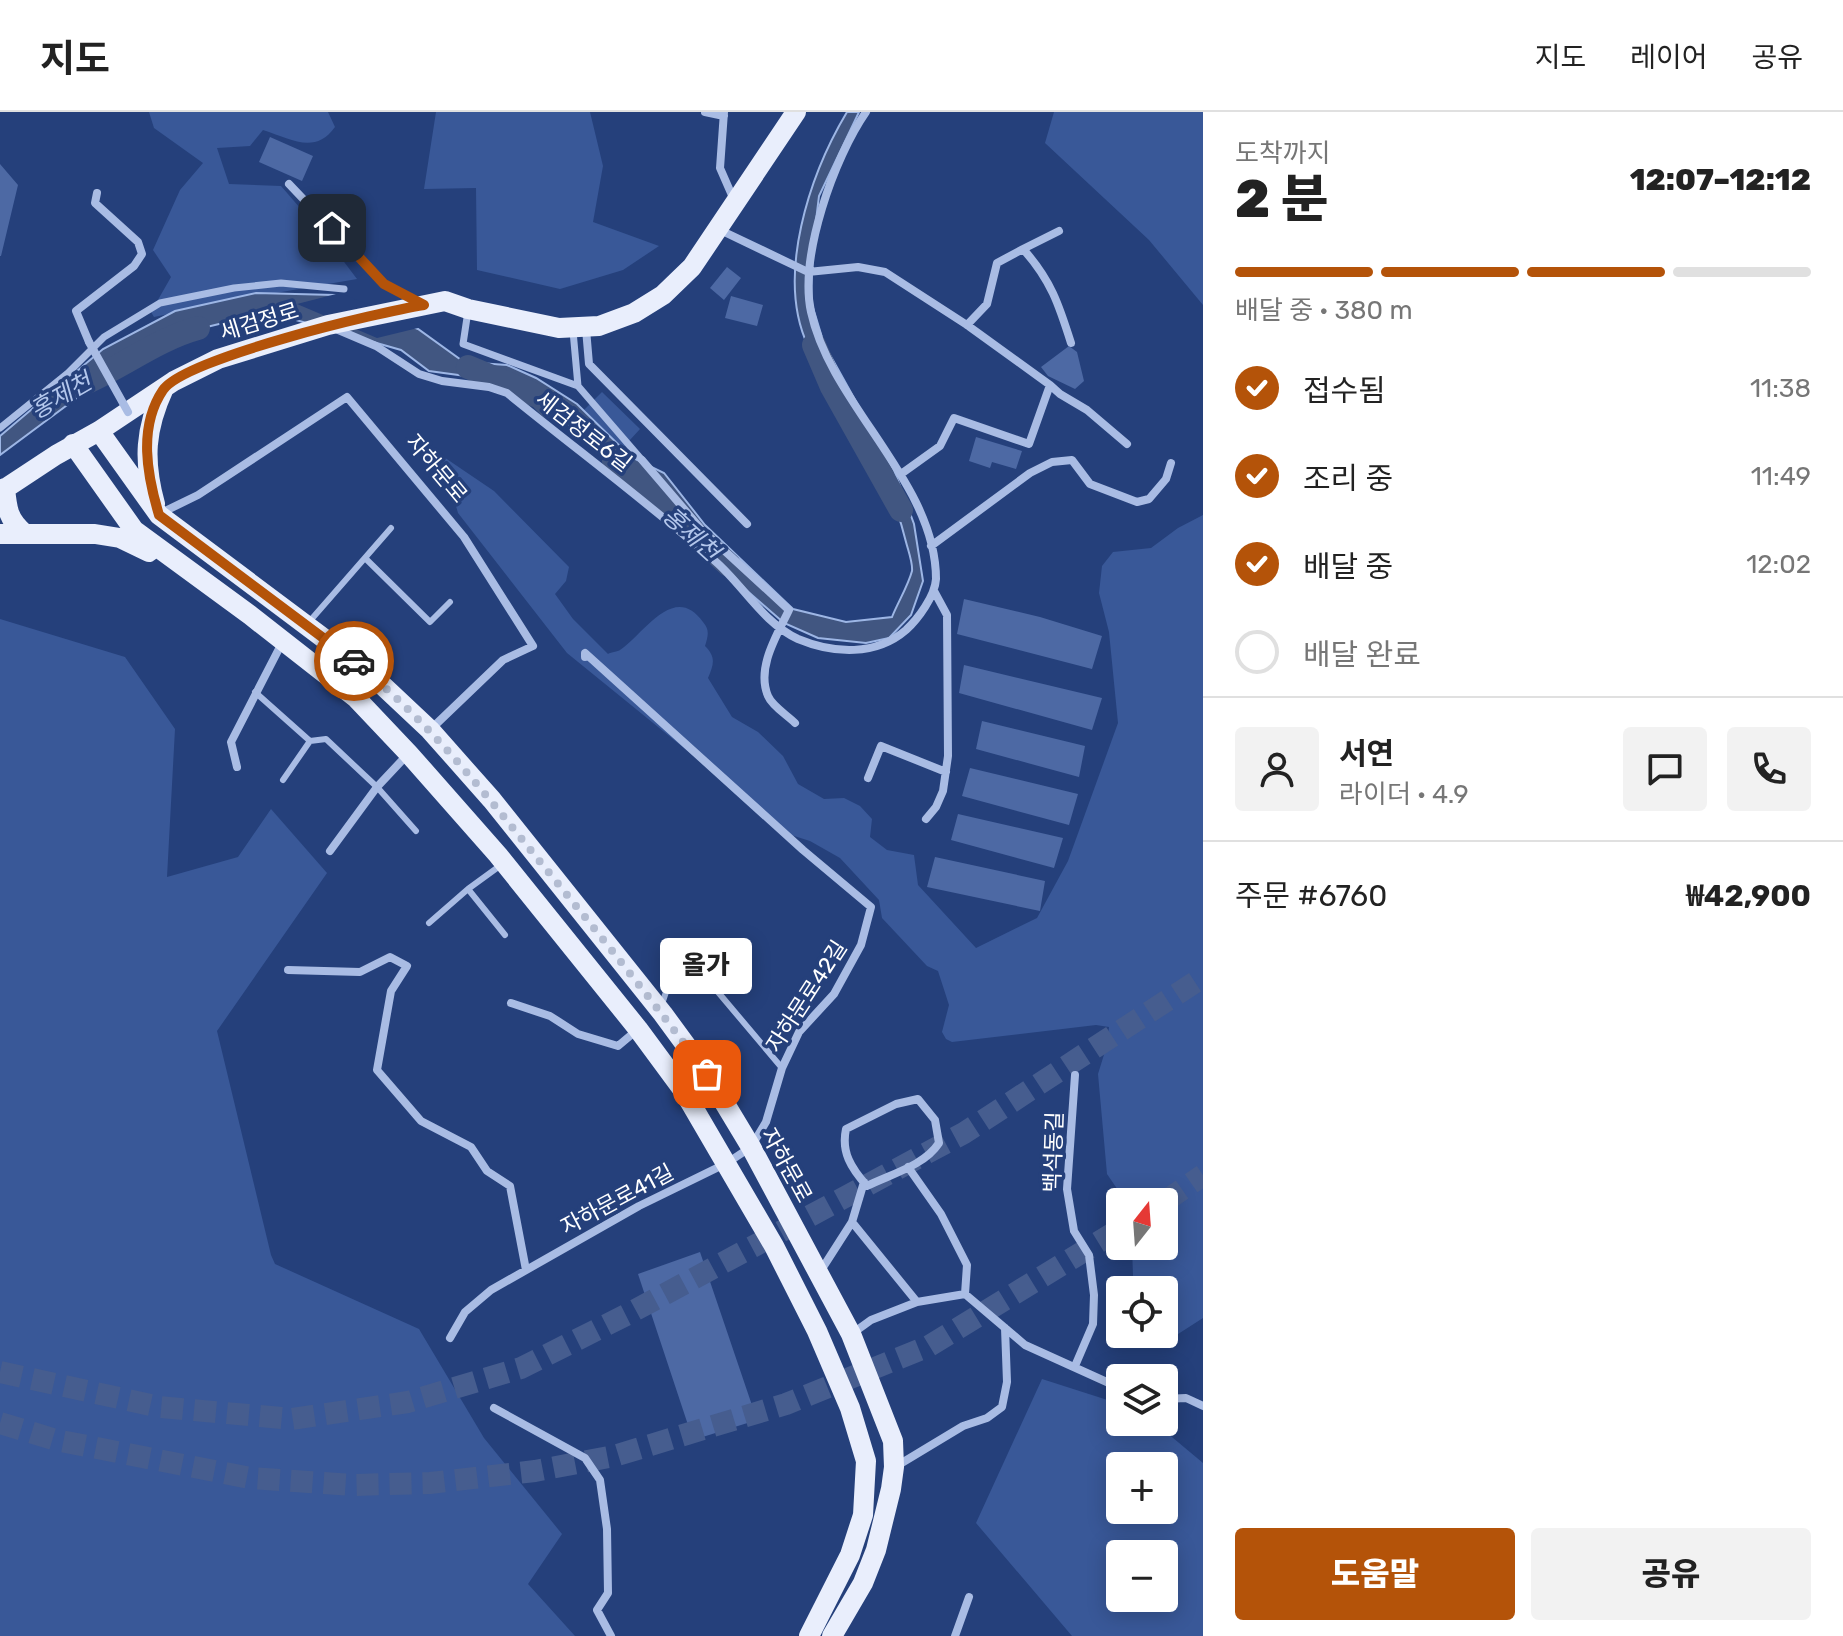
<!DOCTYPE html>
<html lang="ko">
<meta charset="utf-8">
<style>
:root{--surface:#fff;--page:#f2f2f2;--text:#222;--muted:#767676;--line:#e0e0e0;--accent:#b45309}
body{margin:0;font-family:Rubik,"Noto Sans KR",sans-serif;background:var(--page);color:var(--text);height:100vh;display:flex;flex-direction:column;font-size:30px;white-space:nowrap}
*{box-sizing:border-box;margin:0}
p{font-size:26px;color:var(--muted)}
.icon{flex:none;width:44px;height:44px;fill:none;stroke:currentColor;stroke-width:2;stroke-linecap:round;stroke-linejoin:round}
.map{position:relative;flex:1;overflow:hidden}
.sheet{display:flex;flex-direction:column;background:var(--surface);width:640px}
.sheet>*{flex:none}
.needle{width:52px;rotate:17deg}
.controls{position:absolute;left:1106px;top:1076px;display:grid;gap:16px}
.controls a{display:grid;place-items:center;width:72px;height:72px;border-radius:8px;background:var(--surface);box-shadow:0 4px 20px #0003;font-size:40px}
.pin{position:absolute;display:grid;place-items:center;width:68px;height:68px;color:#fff;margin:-34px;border-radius:16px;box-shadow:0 4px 12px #0006}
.courier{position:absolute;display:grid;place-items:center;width:80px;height:80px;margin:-40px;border:6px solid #b45309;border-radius:50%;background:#fff;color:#222;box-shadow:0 2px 10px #0007}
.bubble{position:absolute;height:56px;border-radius:8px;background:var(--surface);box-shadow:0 4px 20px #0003;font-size:26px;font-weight:800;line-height:56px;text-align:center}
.summary em{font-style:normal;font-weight:800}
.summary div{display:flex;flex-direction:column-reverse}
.summary{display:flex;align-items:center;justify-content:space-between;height:136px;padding:0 32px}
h1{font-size:52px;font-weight:800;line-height:60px}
.bar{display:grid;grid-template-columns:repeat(4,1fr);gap:12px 8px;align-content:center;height:96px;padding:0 32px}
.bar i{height:10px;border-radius:6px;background:var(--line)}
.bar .selected{background:var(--accent)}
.bar p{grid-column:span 4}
.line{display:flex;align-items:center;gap:20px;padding:0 32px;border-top:2px solid var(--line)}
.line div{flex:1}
.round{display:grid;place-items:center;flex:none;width:84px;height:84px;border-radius:8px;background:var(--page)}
ol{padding:0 32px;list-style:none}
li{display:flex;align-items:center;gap:24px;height:88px}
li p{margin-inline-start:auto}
li .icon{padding:8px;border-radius:50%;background:var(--accent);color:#fff;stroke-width:4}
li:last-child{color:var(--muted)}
li i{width:44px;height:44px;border:4px solid var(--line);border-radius:50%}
.cta{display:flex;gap:16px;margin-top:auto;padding:16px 32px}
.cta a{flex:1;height:92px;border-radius:8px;background:var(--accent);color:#fff;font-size:32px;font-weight:800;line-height:92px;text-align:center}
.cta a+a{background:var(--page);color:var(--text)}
header{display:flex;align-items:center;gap:48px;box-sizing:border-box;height:112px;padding:0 40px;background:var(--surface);border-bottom:2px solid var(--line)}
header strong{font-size:38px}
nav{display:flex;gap:44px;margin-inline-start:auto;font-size:28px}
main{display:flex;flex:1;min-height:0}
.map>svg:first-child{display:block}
.green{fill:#395898;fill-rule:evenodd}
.water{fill:#415681;stroke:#9db6e5;stroke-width:2}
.pier{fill:#25407b}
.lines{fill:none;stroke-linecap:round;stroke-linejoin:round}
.river{stroke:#415681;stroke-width:24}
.building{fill:#4d69a4}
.trunk-tunnel{stroke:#465d8f;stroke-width:22;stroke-dasharray:22 11;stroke-linecap:butt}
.service{stroke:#a9bce4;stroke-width:6}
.pedestrian{stroke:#a9bce4;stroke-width:7}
.minor{stroke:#a9bce4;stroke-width:8}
.primary{stroke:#e9eefc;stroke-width:20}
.minor-bridge{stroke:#a9bce4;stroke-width:8}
.done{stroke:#b3bcd1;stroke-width:8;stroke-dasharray:0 14.4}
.route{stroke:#b45309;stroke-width:10}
.labels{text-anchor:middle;stroke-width:7;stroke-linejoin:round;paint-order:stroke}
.street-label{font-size:22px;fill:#fff;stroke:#25407b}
.water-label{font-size:24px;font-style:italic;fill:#b4c7ec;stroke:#25407b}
</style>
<header>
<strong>지도</strong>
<nav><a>지도</a><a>레이어</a><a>공유</a></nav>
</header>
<main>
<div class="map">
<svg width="1203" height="1524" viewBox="0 0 1203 1524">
<rect width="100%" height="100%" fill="#25407b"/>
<path class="green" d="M149,0H328L335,15C315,43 291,27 263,18L250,34L217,36L229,72L281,74L326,126L357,167L252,185L154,205L151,200L171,165L153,138L180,78L203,51L154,16Z
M436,0H590L603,54L593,110L659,134L623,158L560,177L477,158L476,76L424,77Z
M1054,0H1203V193L1149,128L1045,31Z
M602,280L640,317L618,341L578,304Z
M432,337L494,379L569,455L566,469L555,482L573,507L608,542C609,541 619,539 620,538C643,523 674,469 703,510C710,518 708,524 705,534C716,545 714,552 708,566L732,605L758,620L783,644L798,672L824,687L844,686L860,694L872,707L870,725L887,738L914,743L918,773L976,836L1037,806L1068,749L1118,611L1109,520L1099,481L1102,454L1113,440L1151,436L1178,416L1203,403V1206L1161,1233V1222H1164V1178H1139L1133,1164L1132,1134H1164V1090H1141L1140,1087L1120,1081L1107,1062L1098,962L1107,933L1109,915L1096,913L952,930L946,927L942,920L949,893L938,859L927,854L882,806L879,788L840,746L810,729L791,723L567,541L458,401L448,366Z
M0,507L125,545L175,617L167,765L238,745L271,697L327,761L217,919L271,1143L275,1152L419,1217L484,1326L562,1422L528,1472L575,1524H0Z
M1042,1267L1120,1292V1310H1154L1203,1351V1524H1072L976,1411ZM1164,1354V1398H1120V1354ZM1164,1442V1486H1120V1442Z"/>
<path class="water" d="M847,0H859L819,84L813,133L811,189L824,232L894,358L914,412L923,469L911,503L889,526L866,531L818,526L784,511L745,477L675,400L661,379L627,366L560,305L510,270L429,259L401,238L268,200L174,223L117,256L0,343V324L103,237L175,199L256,181L335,183L418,217L464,250L507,253L536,266L577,292L631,345L664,361L705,413L793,497L846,510L892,505C898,490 908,474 912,459C913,451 908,438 906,430C894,380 871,334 845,290C833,271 817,254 808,234C775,164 810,62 847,0Z"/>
<path class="pier" d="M340,181L419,213L422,215L377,226L297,192Z"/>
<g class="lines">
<path class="river" d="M814,233L832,275L901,398
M468,255L540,285L549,294
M87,270C125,253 158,227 198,216
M614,349L729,453"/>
</g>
<path class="building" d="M270,25L313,44L302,69L259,50Z
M0,52L18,73L1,144H0Z
M727,155L741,166L724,188L710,176Z
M731,184L763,193L757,214L725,206Z
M1069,234L1077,240L1084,269L1075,277L1048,264L1041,255Z
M976,325L1022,339L1016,357L992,350L990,356L969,349Z
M964,487L1040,505L1102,524L1092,557L957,522Z
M964,553L1102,586L1092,618L959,581Z
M982,609L1085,634L1079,665L976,637Z
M970,656L1078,682L1069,713L962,684Z
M958,702L1063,726L1054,756L951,728Z
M935,745L1045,769L1040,799L927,775Z
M700,1140L757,1308L693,1328L638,1162Z"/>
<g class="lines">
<path class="trunk-tunnel" d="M1164,1090L1203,1063
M0,1260L160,1295L292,1307L408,1290L521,1256L626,1203L964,1021L1203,865
M0,1311L56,1328L250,1366L352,1373L430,1371L535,1359L614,1344L786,1292L929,1234L1120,1117"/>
<path class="service" d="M365,446L430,510L450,490
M309,510L391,416
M255,580L310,629L326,627L377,675L416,719
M283,668L310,629
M468,777L505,823
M429,811L468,777L501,753
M662,892L674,856L685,851L696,854L782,956"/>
<path class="pedestrian" d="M468,199L463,232L578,274L573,219
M578,274L642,348
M0,316L68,261L104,225L160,191L234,176L281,171L344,177"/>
<path class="minor" d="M705,0L724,4
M724,0L720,56L734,88
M289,72L384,172L419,190
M718,117L808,160L858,155L885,160L967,213L1050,273
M1023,137L1059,119
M967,213L987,192L997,151L1023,137C1051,168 1059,193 1071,231
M336,217L376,234L419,262L442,269L489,275L507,281C576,337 647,390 715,449C743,473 763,511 798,527C834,542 876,544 906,518C918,507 935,484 936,467C936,370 831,293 811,200C799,144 834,46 866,0
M586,217L589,252L747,412
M89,230L76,199L134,154L142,142L138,130L95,91L97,81
M642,348L702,418L789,498C777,523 756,556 768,584C772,594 787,603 795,611
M901,362L940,334L954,306L1029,332L1050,273L1060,282L1087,298L1127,332
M159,402L198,383L347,285L464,425L533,534L503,548L431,617
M931,434L1030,361L1052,350L1072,348L1090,372L1137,390L1149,387L1166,367L1171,351
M237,655L231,630L283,529
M868,666L881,634L946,660
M926,707L936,695L943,679L948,644L947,503L934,479
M330,739L377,675L408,642
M288,858L360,860L390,845L407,854L391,879L377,958L421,1009L471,1035L487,1059L510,1074L526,1158
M511,891L550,904L578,922L618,934L637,918
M918,987L935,1008L939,1031C924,1054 891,1062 867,1074C851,1056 841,1040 846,1017L896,992Z
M908,1055L941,1102L967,1153L965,1182L1025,1233L1120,1276
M864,1070L852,1110L917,1190L965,1182
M820,1160L852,1110
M853,1221L871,1208L917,1190
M450,1226L465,1200L491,1178L639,1094L727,1051L751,1035L766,1010L782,956L799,920L834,882L861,833L871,795L803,738L585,541V545
M1075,1254L1093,1212L1094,1183L1089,1143L1074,1119L1067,1077L1075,963
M1164,1287L1186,1286L1203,1294
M494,1296L585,1346L600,1368L607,1417L608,1481L597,1498L611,1524
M895,1355L963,1314L987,1306L1002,1295L1007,1270L1005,1216
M955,1524L969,1485"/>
<path class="primary" d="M99,319L159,403L338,537L380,571L430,618L492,688L663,902L707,962L751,1035L851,1222L893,1329L894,1355L891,1377L876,1438L863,1471L832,1524
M73,332L134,418L250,503L356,586L409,642L498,743L638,917L683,978L774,1134L817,1219L850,1296L866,1349L863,1403L850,1443L809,1524
M5,376C7,397 8,407 24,421
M0,380L56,343L99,319L174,269L218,247L328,213L445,189L468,197L559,216L599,214L634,201L663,183L692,155L796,0
M155,392C143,348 145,317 164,276
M0,422H95L120,426L149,440"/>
<path class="minor-bridge" d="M89,230L128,300"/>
</g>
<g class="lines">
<path class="done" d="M354,549C425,606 480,675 537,746C595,817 653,889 707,962"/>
<path class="route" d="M332,116L384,172L424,193C380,200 185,246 163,278C138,315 147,363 159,403L354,549"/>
</g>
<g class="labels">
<g class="street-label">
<text transform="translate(259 209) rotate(-17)" y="8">세검정로</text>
<text transform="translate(584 319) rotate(38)" y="8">세검정로6길</text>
<text transform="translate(437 356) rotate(50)" y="8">자하문로</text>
<text transform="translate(806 884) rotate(-57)" y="8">자하문로42길</text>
<text transform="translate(1053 1040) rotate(-88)" y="8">백석동길</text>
<text transform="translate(787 1053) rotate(61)" y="8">자하문로</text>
<text transform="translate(617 1087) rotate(-28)" y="8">자하문로41길</text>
</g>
<g class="water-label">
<text transform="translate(61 284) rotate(-30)" y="8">홍제천</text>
<text transform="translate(691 422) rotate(42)" y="8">홍제천</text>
</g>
</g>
</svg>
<div class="controls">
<a><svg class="needle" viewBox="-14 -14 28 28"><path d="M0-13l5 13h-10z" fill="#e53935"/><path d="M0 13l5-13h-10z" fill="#767676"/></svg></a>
<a><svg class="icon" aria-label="locate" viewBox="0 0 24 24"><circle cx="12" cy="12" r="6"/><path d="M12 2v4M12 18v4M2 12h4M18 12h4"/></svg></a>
<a><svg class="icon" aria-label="layers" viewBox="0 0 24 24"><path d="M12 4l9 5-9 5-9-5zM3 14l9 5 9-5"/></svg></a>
<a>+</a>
<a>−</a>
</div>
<div class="pin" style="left:707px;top:962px;background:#ea580c"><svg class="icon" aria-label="bag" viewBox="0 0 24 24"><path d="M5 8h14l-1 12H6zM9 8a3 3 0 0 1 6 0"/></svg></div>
<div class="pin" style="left:332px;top:116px;background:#1f2937"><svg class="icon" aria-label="home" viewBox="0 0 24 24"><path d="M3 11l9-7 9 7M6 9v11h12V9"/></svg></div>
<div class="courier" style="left:354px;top:549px"><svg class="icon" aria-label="car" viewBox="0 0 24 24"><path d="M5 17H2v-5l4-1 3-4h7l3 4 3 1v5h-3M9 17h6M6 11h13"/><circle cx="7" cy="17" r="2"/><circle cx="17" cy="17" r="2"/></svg></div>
<div class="bubble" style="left:660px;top:826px;width:92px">올가</div>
</div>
<section class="sheet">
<div class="summary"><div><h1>2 분</h1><p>도착까지</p></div><em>12:07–12:12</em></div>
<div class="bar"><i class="selected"></i><i class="selected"></i><i class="selected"></i><i></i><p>배달 중 · 380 m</p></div>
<ol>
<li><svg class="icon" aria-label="check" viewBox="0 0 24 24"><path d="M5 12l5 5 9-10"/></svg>접수됨<p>11:38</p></li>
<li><svg class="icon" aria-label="check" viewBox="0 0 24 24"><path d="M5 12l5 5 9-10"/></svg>조리 중<p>11:49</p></li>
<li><svg class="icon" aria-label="check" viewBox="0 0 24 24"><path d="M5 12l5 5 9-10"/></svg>배달 중<p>12:02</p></li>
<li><i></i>배달 완료</li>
</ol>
<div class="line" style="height:144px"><a class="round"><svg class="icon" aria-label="person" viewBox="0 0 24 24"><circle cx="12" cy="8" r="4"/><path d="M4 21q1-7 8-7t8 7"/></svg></a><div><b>서연</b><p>라이더 · 4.9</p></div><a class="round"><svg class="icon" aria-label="chat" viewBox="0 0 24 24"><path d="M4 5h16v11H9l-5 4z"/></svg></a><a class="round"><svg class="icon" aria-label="phone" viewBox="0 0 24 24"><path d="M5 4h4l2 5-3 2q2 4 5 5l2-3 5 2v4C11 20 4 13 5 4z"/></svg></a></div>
<div class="line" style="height:104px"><div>주문 #6760</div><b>₩42,900</b></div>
<div class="cta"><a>도움말</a><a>공유</a></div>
</section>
</main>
